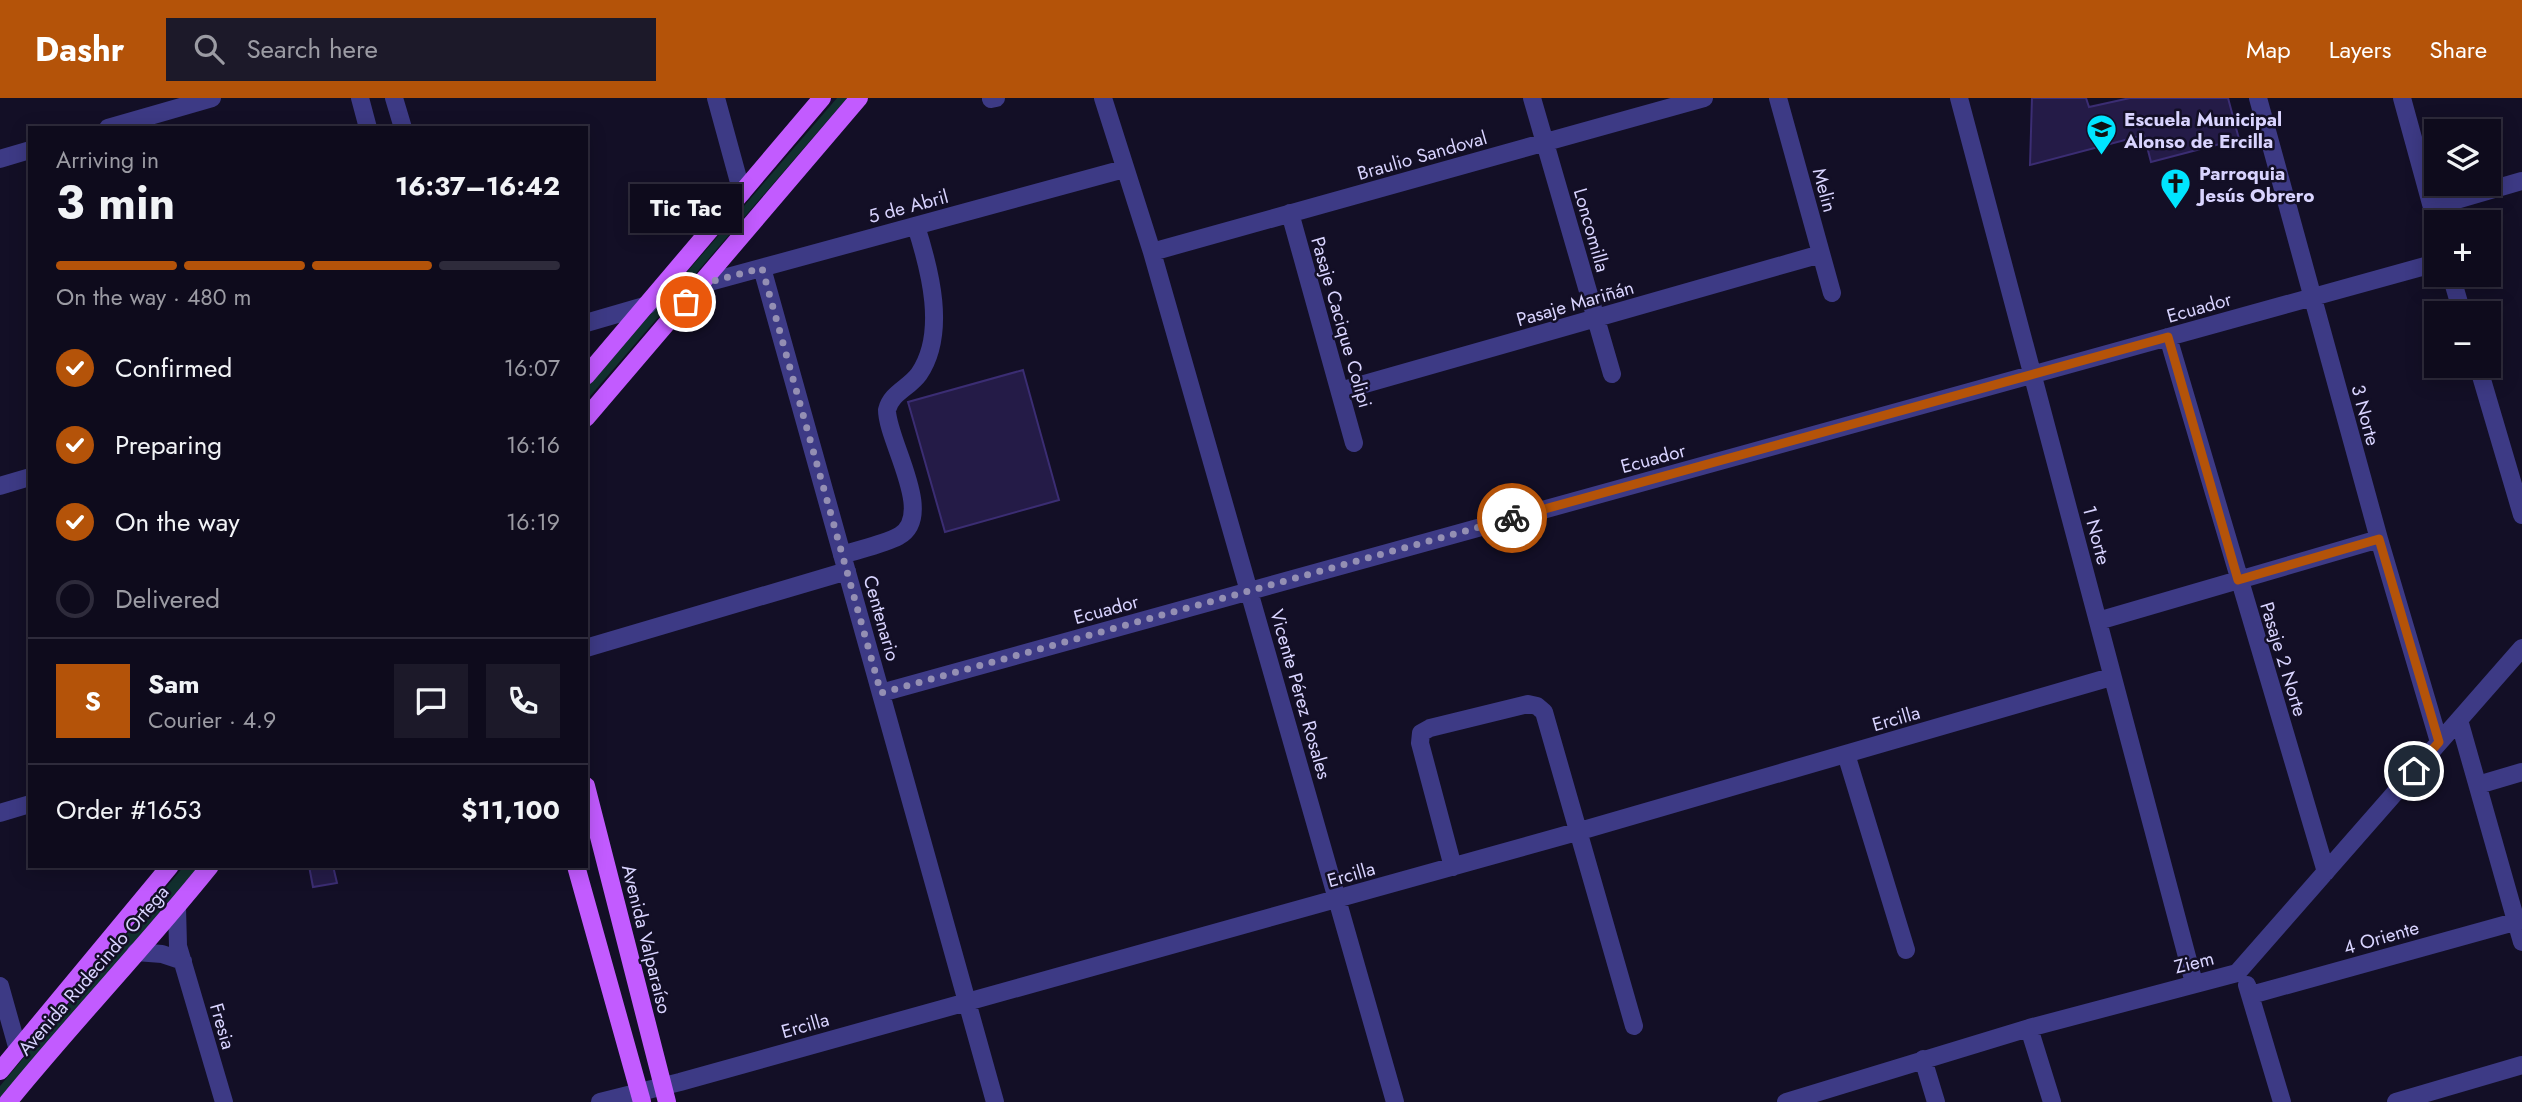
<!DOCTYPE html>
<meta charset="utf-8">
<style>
:root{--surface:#0e0b1c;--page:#1c1929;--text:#f1f3f6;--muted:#9b9ba3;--line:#2e2b3b;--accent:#b45309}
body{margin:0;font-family:Jost,sans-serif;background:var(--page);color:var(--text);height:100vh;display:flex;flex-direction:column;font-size:26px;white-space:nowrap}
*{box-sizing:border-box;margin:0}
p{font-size:23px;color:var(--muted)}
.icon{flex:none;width:38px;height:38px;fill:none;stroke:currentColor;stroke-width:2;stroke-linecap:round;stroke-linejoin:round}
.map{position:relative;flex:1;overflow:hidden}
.drawer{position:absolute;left:28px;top:28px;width:560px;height:742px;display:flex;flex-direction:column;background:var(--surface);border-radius:0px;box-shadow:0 4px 18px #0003,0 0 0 2px var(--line)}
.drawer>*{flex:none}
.controls{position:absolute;left:2424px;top:21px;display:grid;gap:14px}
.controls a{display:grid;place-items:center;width:77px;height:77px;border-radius:0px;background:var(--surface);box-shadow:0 4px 18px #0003,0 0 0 2px var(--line);font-size:35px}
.pin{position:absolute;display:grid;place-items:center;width:60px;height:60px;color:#fff;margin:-30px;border:4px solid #fff;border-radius:50%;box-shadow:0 2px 7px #0007}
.courier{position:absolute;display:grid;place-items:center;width:70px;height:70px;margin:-35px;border:5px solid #b45309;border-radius:50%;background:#fff;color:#222;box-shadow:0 2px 9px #0007}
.bubble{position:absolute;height:49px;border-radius:0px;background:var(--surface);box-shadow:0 4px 18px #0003,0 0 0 2px var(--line);font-size:23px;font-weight:700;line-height:49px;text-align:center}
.summary em{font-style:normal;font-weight:700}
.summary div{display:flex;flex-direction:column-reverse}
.summary{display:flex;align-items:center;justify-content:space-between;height:119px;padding:0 28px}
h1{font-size:46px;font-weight:700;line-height:52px}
.bar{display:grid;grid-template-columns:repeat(4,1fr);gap:10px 7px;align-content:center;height:84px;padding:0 28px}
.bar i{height:9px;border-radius:5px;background:var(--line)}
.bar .active{background:var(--accent)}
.bar p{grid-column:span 4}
.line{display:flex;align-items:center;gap:18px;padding:0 28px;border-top:2px solid var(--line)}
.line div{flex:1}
.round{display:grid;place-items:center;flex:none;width:74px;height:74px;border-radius:0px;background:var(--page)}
ol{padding:0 28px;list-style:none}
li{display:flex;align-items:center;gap:21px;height:77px}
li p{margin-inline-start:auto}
li .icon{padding:7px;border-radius:50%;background:var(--accent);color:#fff;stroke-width:4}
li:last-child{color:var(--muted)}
li i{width:38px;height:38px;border:4px solid var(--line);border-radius:50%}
header{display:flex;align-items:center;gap:42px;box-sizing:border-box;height:98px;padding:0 35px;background:var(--accent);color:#fff}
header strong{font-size:33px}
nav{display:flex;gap:38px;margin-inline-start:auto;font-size:24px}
.search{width:490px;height:63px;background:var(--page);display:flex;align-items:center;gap:18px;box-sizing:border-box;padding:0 24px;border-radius:0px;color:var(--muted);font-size:26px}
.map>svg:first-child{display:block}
.green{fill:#12302f}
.building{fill:#241b47;stroke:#3b2d73;stroke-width:2}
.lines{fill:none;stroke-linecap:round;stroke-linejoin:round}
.minor{stroke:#3d3a85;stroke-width:18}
.major{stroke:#c25bff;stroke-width:18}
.done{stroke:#948fb3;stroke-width:7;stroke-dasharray:0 12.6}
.route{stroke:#b45309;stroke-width:9}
.labels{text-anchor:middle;stroke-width:5;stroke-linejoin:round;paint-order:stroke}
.poi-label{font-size:19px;font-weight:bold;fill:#d9d4ff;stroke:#130f26;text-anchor:start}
.street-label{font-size:19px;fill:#d9d4ff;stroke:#130f26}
</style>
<header>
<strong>Dashr</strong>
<div class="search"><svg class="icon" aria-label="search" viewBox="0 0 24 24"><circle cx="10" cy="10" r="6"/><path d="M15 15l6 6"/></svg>Search here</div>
<nav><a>Map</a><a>Layers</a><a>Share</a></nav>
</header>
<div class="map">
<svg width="2522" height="1004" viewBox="0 0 2522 1004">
<rect width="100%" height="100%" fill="#130f26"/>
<path class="green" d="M837,0H847L586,303V291Z
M184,768H199L0,1003V988Z"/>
<path class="building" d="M2032,0H2086L2089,9L2130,0H2228L2239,41L2151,64L2144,37L2030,67Z
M1023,272L1059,402L945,434L908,304Z
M309,768H333L337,785L313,789Z"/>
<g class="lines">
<path class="minor" d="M360,0L368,30
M394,0L403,30
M716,0L742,95
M1103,0L1152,154L1395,1004
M1532,0L1612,276
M1778,0L1832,195
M1959,0L2194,885
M2258,0L2379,441L2439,644
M2402,0L2436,124
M991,1L996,0
M108,30L212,0
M0,61L30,52
M2432,109L2522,83
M1290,115L1354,345
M1152,154L1704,0
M762,170L995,1004
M2451,177L2462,215
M702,186L1124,71
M586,225L648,207
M2168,239L2326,774
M2478,268L2522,417
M1340,293L1821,156
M0,388L30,379
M842,457C860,451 882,447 899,438C936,417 887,343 887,312C891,295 909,290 919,276C947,235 930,172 916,128
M2098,523L2379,441
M586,550L847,473
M881,595L2436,165
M2459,622L2522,844
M1846,656L1906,852
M2478,687L2522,674
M0,715L30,706
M1453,769L1420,645L1421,635L1430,630L1528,606L1537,608L1544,614L1634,928
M177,809L178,848L224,1004
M136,854L162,856L183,863
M2247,887L2282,1004
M0,888L18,952
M2251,897L2522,822
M2029,930L2052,1004
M1923,961L1936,1004
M600,1004L680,984L1580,733L2111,579
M1786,1004L2029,930L2237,875L2522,550
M2396,1004L2522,967"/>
<path class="major" d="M586,278L822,0
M586,320L859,0
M586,688L667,1004
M576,768L642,1004
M0,973L170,768
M8,1004C73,924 145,849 210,768"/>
</g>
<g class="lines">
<path class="done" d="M686,204L702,186L762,170L881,595L1512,420"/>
<path class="route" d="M1512,420L2168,239L2238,482L2379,441L2439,644L2414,673"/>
</g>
<defs>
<symbol id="school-pin" viewBox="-11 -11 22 30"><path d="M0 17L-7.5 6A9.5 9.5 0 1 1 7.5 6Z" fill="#00e5ff" stroke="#130f26"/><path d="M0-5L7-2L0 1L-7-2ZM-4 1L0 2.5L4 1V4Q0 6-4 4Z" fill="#111"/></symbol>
<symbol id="church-pin" viewBox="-11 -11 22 30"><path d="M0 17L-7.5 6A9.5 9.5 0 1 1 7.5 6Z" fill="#00e5ff" stroke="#130f26"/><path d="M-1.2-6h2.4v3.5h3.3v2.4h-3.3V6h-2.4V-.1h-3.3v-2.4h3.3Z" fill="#111"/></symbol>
</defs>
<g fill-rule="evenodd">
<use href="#school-pin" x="2084" y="14" width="35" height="47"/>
<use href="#church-pin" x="2158" y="68" width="35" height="47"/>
</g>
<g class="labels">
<g class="poi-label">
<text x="2124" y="28">Escuela Municipal<tspan x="2124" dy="22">Alonso de Ercilla</tspan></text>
<text x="2199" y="82">Parroquia<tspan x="2199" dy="22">Jesús Obrero</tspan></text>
</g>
<g class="street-label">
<text transform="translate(1422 57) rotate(-16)" y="7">Braulio Sandoval</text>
<text transform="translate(1825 92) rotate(75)" y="7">Melin</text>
<text transform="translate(908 108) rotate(-15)" y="7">5 de Abril</text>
<text transform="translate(1592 132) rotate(74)" y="7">Loncomilla</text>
<text transform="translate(1575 205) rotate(-16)" y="7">Pasaje Mariñán</text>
<text transform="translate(2199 209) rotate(-16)" y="7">Ecuador</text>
<text transform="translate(1342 224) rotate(74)" y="7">Pasaje Cacique Colipi</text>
<text transform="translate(2366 317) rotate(75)" y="7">3 Norte</text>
<text transform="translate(1653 360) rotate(-15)" y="7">Ecuador</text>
<text transform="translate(2097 437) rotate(75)" y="7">1 Norte</text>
<text transform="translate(1106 511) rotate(-15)" y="7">Ecuador</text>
<text transform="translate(882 520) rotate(74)" y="7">Centenario</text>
<text transform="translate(2284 561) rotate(73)" y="7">Pasaje 2 Norte</text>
<text transform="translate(1301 596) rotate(74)" y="7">Vicente Pérez Rosales</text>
<text transform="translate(1896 620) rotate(-16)" y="7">Ercilla</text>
<text transform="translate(1351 776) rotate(-16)" y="7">Ercilla</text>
<text transform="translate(2381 839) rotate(-16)" y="7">4 Oriente</text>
<text transform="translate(647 841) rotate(76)" y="7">Avenida Valparaíso</text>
<text transform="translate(2194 864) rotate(-14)" y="7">Ziem</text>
<text transform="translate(93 872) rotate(-49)" y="7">Avenida Rudecindo Ortega</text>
<text transform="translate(805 927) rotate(-16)" y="7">Ercilla</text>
<text transform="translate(223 928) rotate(74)" y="7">Fresia</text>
</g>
</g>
</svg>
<div class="controls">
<a><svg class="icon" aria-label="layers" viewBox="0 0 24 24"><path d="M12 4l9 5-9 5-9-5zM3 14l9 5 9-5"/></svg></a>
<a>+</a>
<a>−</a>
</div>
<div class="pin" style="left:686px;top:204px;background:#ea580c"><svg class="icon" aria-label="bag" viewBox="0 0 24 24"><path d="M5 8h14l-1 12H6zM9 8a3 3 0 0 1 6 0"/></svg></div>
<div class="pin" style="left:2414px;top:673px;background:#1f2937"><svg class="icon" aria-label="home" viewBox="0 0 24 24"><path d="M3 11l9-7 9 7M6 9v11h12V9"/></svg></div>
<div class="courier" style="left:1512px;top:420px"><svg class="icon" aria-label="bike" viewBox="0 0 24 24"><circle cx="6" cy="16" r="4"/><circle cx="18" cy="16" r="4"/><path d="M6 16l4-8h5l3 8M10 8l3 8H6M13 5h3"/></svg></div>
<div class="bubble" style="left:630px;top:86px;width:112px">Tic Tac</div>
<section class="drawer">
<div class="summary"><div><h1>3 min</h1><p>Arriving in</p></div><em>16:37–16:42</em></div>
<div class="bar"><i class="active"></i><i class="active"></i><i class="active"></i><i></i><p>On the way · 480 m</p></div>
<ol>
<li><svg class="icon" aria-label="check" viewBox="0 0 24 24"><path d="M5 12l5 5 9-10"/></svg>Confirmed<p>16:07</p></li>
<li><svg class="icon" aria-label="check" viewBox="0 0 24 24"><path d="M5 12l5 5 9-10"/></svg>Preparing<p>16:16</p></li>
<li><svg class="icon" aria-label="check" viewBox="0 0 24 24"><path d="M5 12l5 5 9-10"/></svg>On the way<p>16:19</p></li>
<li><i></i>Delivered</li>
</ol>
<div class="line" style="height:126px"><b class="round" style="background:var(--accent);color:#fff">S</b><div><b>Sam</b><p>Courier · 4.9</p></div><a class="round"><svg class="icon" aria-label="chat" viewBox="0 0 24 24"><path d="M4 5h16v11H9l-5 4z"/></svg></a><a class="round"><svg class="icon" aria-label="phone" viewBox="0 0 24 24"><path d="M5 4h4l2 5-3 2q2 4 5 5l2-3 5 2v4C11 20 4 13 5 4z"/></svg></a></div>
<div class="line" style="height:91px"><div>Order #1653</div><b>$11,100</b></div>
</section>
</div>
